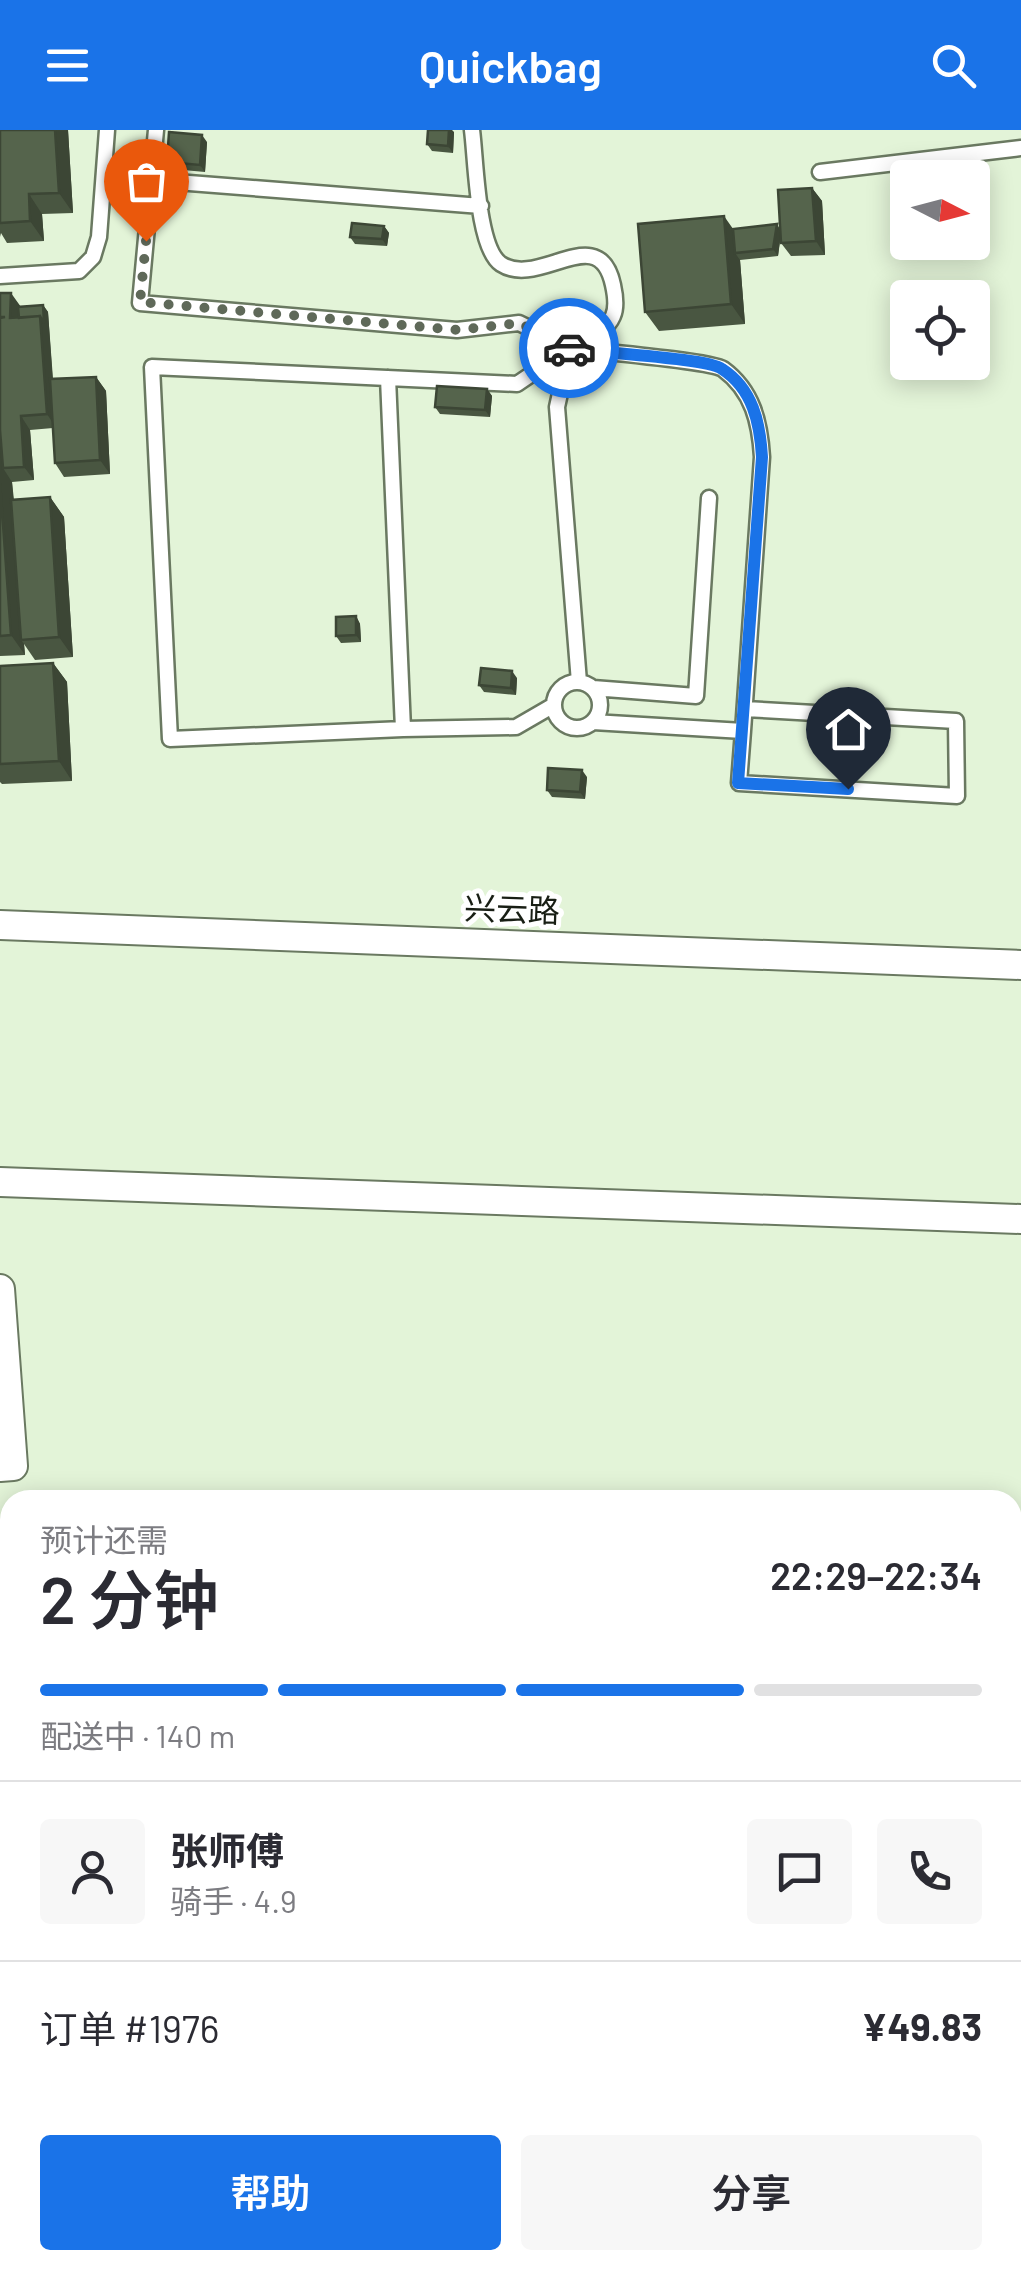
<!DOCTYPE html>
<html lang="zh">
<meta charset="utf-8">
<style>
:root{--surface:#fff;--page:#f7f7f7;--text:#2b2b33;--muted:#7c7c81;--line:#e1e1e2;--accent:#1a73e8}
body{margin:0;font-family:Barlow,"Noto Sans SC",sans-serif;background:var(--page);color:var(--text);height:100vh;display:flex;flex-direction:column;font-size:38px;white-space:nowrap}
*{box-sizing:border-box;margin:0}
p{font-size:32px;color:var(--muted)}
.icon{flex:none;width:55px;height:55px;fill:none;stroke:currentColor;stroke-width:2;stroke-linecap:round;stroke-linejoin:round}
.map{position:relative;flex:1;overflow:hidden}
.drawer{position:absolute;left:0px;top:1360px;width:1022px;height:780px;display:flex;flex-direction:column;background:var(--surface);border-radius:30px 30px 0 0;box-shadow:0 5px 25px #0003}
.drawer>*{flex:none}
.needle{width:65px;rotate:96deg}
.fabs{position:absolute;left:890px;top:30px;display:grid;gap:20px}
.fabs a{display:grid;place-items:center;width:100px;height:100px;border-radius:10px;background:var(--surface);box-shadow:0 5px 25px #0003;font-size:50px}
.pin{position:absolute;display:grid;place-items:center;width:85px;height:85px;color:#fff;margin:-102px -42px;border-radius:50% 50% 50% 0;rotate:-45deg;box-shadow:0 0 10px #0007}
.pin .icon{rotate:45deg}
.courier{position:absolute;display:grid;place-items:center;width:100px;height:100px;margin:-50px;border:8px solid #1a73e8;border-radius:50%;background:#fff;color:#222;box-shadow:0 2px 12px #0007}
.overview em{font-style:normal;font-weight:600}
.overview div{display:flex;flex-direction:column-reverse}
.overview{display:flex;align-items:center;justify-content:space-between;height:170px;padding:0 40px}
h1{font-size:65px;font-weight:600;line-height:75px}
.bar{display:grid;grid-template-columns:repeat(4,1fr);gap:15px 10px;align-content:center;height:120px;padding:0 40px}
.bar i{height:12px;border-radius:8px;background:var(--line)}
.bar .current{background:var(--accent)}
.bar p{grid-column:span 4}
.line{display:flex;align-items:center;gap:25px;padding:0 40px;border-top:2px solid var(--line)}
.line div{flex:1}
.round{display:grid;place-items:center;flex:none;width:105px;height:105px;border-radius:10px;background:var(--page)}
.primary-button{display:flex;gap:20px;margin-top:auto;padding:20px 40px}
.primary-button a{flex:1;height:115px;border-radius:10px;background:var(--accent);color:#fff;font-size:40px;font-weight:600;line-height:115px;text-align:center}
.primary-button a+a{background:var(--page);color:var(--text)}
header{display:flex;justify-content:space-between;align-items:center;height:130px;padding:0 40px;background:var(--accent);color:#fff;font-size:45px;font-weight:600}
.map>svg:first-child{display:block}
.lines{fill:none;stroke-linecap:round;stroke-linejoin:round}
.lane-casing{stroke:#6a7961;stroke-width:19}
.street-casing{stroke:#6a7961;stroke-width:32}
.primary-casing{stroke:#6a7961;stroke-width:48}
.path{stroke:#9eab95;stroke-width:6;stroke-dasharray:2.5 8;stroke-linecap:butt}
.lane{stroke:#fff;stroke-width:14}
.street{stroke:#fff;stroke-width:28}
.primary{stroke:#fff;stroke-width:42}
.wall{fill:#495641}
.shaded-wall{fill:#3c4635}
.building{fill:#55644c;stroke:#3c4635;stroke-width:2.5}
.done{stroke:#5f6959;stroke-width:10;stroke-dasharray:0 18}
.route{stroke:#1a73e8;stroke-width:12}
.labels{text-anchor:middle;stroke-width:10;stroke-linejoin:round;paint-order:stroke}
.street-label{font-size:32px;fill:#181e14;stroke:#fff}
</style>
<header><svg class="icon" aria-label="menu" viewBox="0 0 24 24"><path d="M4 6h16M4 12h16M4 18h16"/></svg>Quickbag<svg class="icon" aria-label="search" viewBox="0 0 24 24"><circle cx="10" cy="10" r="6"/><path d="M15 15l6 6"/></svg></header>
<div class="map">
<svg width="1021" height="2140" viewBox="0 0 1021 2140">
<rect width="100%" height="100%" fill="#e3f4d8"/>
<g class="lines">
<defs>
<path id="lane" d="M156,0L140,173L457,200L519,193L570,218C585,210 606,203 613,186C617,177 615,164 613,155C599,89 539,159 501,134C477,118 476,30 472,0
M820,42L1021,18
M151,50L481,76
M0,146L79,141L93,127L99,107L107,0
M570,218L557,277L579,552
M388,248L403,599L516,597L554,575
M554 575a23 23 0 1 1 46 0a23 23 0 1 1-46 0Z
M593,558L696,566L709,368
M403,599L170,609L152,237L517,254L570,218C594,221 711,231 723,239C753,261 760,293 762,327L743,601L593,592
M743,601L739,653L957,666L956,591L745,579
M0,1811L10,1793
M598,2133L658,2140
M314,2140L315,2130"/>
<path id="street" d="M0,795L1021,835
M0,1052L1021,1089
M0,1159L13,1336L0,1337
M1017,2140L1021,2098"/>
<path id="primary" d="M0,1763L10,1764
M1012,1859L1021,1860"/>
</defs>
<use href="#lane" class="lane-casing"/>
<use href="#street" class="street-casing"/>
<use href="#primary" class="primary-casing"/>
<path class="path" d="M0,1690L10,1691
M1012,1786H1021
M1012,1926L1021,1927"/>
<use href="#lane" class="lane"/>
<use href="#street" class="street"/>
<use href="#primary" class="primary"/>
</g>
<path class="wall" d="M0,0H68L73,83L42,84L44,111L7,113L1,103L0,107Z
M454,2L453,23L432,21L427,14Z
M207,12L205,42L172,39L167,32Z
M812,58L822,71L825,125L791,126L781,113V105L778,126L740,130L745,194L659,201L645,182L733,99L781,100Z
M384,96L389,103L387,116L355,114L350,107Z
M0,163L21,177L43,175L48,182L53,249L96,247L106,261L110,344L64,347L55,333L53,298L30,300L34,350L12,352L14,370L50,367L64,387L73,527L35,530L24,514L25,525L0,526Z
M487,259L492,266L490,287L440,284L435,277Z
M356,486L360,494L361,512L341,513L336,506Z
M53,533L67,552L72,651L2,654L0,652V536Z
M517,548L516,565L484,562L479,555Z
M877,591L874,612L848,609L843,602Z
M587,647L585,669L552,667L547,660Z
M517,2130H549V2133Z"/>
<path class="shaded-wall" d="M55,0H68L73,83L59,63Z
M449,0H452L454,2L453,23L448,16Z
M202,5L207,12L205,42L200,35Z
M812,58L822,71L825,125L816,111Z
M29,64L42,84L44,111L30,91Z
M724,86L738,106L735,123L740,130L745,194L731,174Z
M777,94L781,101L778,126L773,119Z
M384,96L389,103L387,116L382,109Z
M11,163L21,177L20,202L10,188Z
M43,175L48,182L56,298L47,284L40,186Z
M0,200L3,338L12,352L24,510H21L24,514L25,525L11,505L0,353Z
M96,247L106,261L110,344L100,330Z
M487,259L492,266L490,287L485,280Z
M21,286L30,300L34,350L24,337Z
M50,367L64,387L73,527L59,507Z
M356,486L360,494L361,512L356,505Z
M53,533L67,552L72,651L59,631Z
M512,541L517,548L516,565L511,558Z
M872,584L877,591L874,612L870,604Z
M582,640L587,647L585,669L580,662Z"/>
<path class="building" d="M0,0H55L59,63L29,64L30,91L0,93Z
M428,0H449L448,16L427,14Z
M169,2L202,5L200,35L167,32Z
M812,58L816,111L781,113L778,60Z
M724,86L731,174L645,182L638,94Z
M352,93L384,96L382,109L350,107Z
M777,94L773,119L735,123L733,99Z
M0,163H11L10,188L40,186L47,284L21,286L24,337L3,338L0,300V188L5,187H0Z
M43,175L44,193L40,186L19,188L18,177Z
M96,247L100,330L55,333L50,249Z
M437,256L487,259L485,280L435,277Z
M0,353L11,505L0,506Z
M50,367L59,507L21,510L11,370Z
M356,486V505L336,506V487Z
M53,533L59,631L0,634V536Z
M481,538L512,541L511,558L479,555Z
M845,581L872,584L870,604L843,602Z
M548,638L582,640L580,662L547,660Z"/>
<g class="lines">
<path class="done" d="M146,111L140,172L458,200L519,193L569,218"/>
<path class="route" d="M569,218C597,223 707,228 722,239C753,259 760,293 762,327L738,653L848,659"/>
</g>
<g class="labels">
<g class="street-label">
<text transform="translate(512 780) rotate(2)" y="11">兴云路</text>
</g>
</g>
</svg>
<div class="fabs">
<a><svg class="needle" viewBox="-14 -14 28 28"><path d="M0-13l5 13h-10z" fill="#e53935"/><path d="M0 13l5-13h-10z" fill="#7c7c81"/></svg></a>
<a><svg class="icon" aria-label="locate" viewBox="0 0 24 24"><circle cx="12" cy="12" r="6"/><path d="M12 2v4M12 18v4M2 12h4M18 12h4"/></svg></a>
</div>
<div class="pin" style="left:146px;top:111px;background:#ea580c"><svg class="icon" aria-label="bag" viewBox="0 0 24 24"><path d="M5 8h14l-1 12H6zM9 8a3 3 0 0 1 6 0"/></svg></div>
<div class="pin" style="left:848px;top:659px;background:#1f2937"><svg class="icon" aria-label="home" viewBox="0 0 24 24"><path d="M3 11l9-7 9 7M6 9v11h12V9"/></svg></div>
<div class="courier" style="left:569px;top:218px"><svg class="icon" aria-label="car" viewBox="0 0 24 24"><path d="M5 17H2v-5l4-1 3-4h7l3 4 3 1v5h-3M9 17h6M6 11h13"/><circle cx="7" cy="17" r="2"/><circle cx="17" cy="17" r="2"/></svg></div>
<section class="drawer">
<div class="overview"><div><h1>2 分钟</h1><p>预计还需</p></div><em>22:29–22:34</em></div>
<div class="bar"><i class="current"></i><i class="current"></i><i class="current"></i><i></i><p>配送中 · 140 m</p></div>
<div class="line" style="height:180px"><a class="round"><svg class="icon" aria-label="person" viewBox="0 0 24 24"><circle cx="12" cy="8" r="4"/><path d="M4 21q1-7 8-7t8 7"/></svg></a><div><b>张师傅</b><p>骑手 · 4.9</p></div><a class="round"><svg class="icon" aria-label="chat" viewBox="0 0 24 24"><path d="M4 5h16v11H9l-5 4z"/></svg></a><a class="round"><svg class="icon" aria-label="phone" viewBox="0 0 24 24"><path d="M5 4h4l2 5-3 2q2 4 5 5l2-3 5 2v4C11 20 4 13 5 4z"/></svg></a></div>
<div class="line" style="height:130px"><div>订单 #1976</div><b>¥49.83</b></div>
<div class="primary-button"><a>帮助</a><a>分享</a></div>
</section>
</div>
